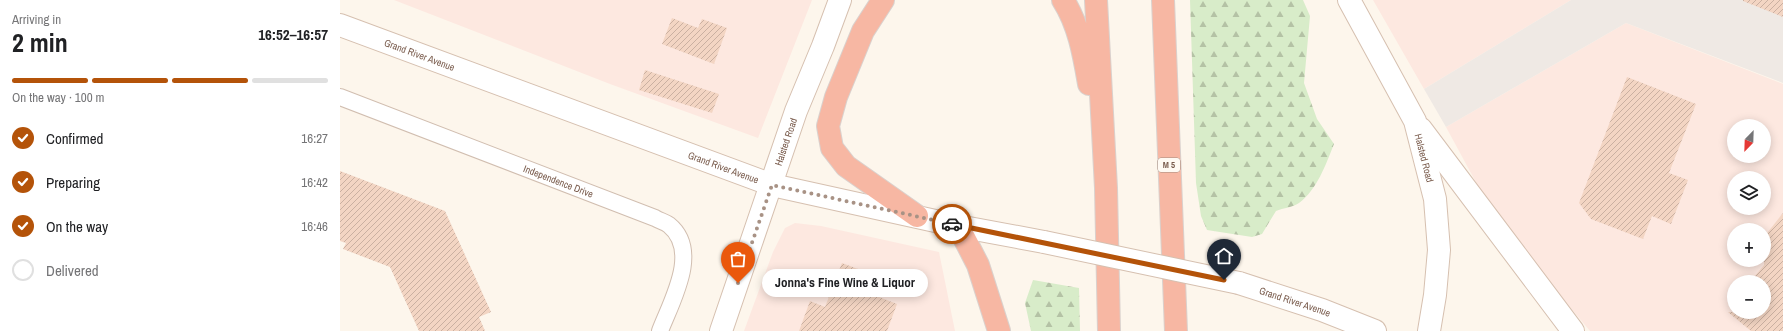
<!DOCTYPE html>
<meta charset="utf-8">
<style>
:root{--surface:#fff;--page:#f6f6f6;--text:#202124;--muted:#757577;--line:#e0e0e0;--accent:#b45309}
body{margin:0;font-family:"Archivo Narrow",sans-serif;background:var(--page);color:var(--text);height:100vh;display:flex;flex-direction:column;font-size:15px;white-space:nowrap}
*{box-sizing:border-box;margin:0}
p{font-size:13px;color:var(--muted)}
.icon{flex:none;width:22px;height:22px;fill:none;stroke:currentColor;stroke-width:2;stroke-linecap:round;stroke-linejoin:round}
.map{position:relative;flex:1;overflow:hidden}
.panel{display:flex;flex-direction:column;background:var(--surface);width:340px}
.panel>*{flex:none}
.needle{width:26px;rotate:203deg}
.buttons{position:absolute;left:1387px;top:119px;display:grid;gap:8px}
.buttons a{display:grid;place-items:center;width:44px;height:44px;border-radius:50%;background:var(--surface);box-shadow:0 2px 10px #0003;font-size:20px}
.pin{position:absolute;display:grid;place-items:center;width:34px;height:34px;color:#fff;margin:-41px -17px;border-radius:50% 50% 50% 0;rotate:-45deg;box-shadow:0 0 4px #0007}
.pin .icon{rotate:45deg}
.courier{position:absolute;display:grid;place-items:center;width:40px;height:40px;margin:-20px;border:3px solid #b45309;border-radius:50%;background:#fff;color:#222;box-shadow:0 1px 5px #0007}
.bubble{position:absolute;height:28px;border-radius:14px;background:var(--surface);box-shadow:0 2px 10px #0003;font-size:13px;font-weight:700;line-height:28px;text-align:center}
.headline em{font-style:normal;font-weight:700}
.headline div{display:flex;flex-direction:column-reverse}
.headline{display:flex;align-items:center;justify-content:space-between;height:68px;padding:0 12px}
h1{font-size:26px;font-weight:700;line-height:30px}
.bar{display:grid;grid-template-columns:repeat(4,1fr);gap:6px 4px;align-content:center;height:48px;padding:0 12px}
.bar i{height:5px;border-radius:3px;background:var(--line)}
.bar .selected{background:var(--accent)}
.bar p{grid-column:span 4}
ol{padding:0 12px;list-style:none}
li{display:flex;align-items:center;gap:12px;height:44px}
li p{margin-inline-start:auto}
li .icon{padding:4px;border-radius:50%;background:var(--accent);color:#fff;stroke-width:4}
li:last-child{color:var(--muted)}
li i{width:22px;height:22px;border:2px solid var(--line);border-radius:50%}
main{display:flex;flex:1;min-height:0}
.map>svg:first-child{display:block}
.commercial{fill:#fde8e0;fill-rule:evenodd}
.industrial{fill:#efe9e4}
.forest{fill:url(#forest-firs)}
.building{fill:url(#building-hatch)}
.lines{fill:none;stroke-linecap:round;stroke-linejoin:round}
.street-casing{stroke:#d1beb0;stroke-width:18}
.secondary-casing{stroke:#d6c0b0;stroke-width:24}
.highway-casing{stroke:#dad1cd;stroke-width:24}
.street{stroke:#fff;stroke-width:16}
.secondary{stroke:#fff;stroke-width:22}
.highway{stroke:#f7b7a3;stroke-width:22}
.secondary-bridge-casing{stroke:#d6c0b0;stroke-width:24;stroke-linecap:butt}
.secondary-bridge{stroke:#fff;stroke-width:22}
.done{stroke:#a89285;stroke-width:4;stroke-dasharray:0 7.2}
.route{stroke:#b45309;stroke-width:5}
.labels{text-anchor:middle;stroke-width:3.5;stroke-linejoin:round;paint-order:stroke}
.shield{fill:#fffaf3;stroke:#a28b7f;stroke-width:1}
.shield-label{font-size:9px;font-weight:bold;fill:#7a5c4d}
.street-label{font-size:10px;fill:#7a5c4d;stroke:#fffaf3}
</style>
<main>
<section class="panel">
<div class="headline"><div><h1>2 min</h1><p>Arriving in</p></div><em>16:52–16:57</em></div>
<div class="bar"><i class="selected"></i><i class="selected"></i><i class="selected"></i><i></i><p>On the way · 100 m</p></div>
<ol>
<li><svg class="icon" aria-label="check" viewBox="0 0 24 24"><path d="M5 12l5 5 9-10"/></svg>Confirmed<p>16:27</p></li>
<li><svg class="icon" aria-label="check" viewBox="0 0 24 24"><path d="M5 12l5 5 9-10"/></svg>Preparing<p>16:42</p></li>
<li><svg class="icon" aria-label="check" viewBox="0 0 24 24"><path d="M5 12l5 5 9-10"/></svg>On the way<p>16:46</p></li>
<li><i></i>Delivered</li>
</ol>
</section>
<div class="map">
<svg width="1443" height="331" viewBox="0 0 1443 331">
<defs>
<pattern id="forest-firs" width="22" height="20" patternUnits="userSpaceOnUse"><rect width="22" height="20" fill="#d8ecc9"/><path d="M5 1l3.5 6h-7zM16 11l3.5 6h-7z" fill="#b4c2a5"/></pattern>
<pattern id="building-hatch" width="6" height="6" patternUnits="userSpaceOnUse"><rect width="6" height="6" fill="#f3d5c3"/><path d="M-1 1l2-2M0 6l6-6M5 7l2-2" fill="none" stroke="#cab0a1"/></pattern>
</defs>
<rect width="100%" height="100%" fill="#fdf6ec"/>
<path class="commercial" d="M54,0H472L418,138L270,84Z
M1033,0H1231L1084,89Z
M1286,23L1443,84V331H1250L1202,274L1145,199L1106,127ZM1394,126H1424V156H1394ZM1394,178H1424V208H1394ZM1394,230H1424V260H1394ZM1394,282H1424V312H1394Z
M455,223L481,226L599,252L615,331H404L433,252L445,228Z"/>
<path class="industrial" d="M1231,0H1443V83L1286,23L1106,127L1084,89Z"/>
<path class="forest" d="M850,0H963L970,16L964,83L977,119L994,144C986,164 977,190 959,203C954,207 943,208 936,211L922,234L912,237L867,230L861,216L856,183Z
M693,280L739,288L740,331H691L685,303Z"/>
<path class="building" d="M1403,0H1443V17L1403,1Z
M332,18L358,28L362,19L387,28L374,64L322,44Z
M305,70L379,94L372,113L299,90Z
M1287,77L1356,104L1329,173L1348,180L1331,224L1312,216L1303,239L1251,219L1239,203Z
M0,171L105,211L151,312L139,317L145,331H79L50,267L3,249L6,243L0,241Z
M1443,213V331H1411L1388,312H1424V282H1410L1424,265V237Z
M502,263L523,271L516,288L557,304L547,331H459L470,301L485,307Z"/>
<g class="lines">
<defs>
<g id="street">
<path id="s1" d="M0,97L315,218C320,221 325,222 329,225C361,251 331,302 320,331"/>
</g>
<g id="secondary">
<path id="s2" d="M1009,0L1075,121L1095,199L1099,250L1095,295L1089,331"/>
<path id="s3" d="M0,25L432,185L618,226L704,242"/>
<path d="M1081,129L1233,331"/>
<path id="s4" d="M899,283L982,310L1035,331"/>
<path id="s5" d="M381,331L456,111L483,46L500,0"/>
</g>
<path id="highway" d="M543,0L523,31L496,97L488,126L492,148L506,166L577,216
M723,0C739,25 744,55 749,84
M756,0L766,188L769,331
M823,0L836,331
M618,226L638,265L659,331"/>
</defs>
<use href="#street" class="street-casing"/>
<use href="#secondary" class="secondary-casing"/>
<use href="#highway" class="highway-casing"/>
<use href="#street" class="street"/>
<use href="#secondary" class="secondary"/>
<use href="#highway" class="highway"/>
<defs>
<path id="secondary-bridge" d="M704,242L899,283"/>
</defs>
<use href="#secondary-bridge" class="secondary-bridge-casing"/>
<use href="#secondary-bridge" class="secondary-bridge"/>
</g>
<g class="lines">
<path class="done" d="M398,283L432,185L612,224"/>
<path class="route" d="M612,224L884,280"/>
</g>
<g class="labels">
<rect class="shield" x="818" y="158" width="22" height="14" rx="3"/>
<g class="shield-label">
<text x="829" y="168">M 5</text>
</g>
<g class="street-label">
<text dy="4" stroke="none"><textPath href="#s3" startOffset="85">Grand River Avenue</textPath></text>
<text dy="4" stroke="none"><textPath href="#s5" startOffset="200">Halsted Road</textPath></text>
<text dy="4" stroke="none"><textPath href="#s2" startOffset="176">Halsted Road</textPath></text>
<text dy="4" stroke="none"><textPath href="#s3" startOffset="409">Grand River Avenue</textPath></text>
<text dy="4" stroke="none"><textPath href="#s1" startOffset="234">Independence Drive</textPath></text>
<text dy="4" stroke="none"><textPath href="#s4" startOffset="59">Grand River Avenue</textPath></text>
</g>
</g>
</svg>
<div class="buttons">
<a><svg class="needle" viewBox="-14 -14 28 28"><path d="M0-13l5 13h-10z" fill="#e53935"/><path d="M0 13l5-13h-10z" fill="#757577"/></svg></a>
<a><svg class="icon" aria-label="layers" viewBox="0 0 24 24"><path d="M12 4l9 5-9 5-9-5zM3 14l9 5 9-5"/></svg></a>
<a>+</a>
<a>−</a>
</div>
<div class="pin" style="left:398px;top:283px;background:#ea580c"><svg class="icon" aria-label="bag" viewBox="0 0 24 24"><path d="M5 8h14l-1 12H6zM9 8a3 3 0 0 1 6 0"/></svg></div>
<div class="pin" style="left:884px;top:280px;background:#1f2937"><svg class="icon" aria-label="home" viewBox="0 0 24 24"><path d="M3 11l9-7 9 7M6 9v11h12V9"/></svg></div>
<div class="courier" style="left:612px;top:224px"><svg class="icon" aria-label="car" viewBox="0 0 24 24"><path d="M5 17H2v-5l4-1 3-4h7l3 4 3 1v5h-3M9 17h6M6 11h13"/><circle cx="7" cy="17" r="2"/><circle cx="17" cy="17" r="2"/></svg></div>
<div class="bubble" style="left:422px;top:269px;width:166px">Jonna's Fine Wine &amp; Liquor</div>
</div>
</main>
